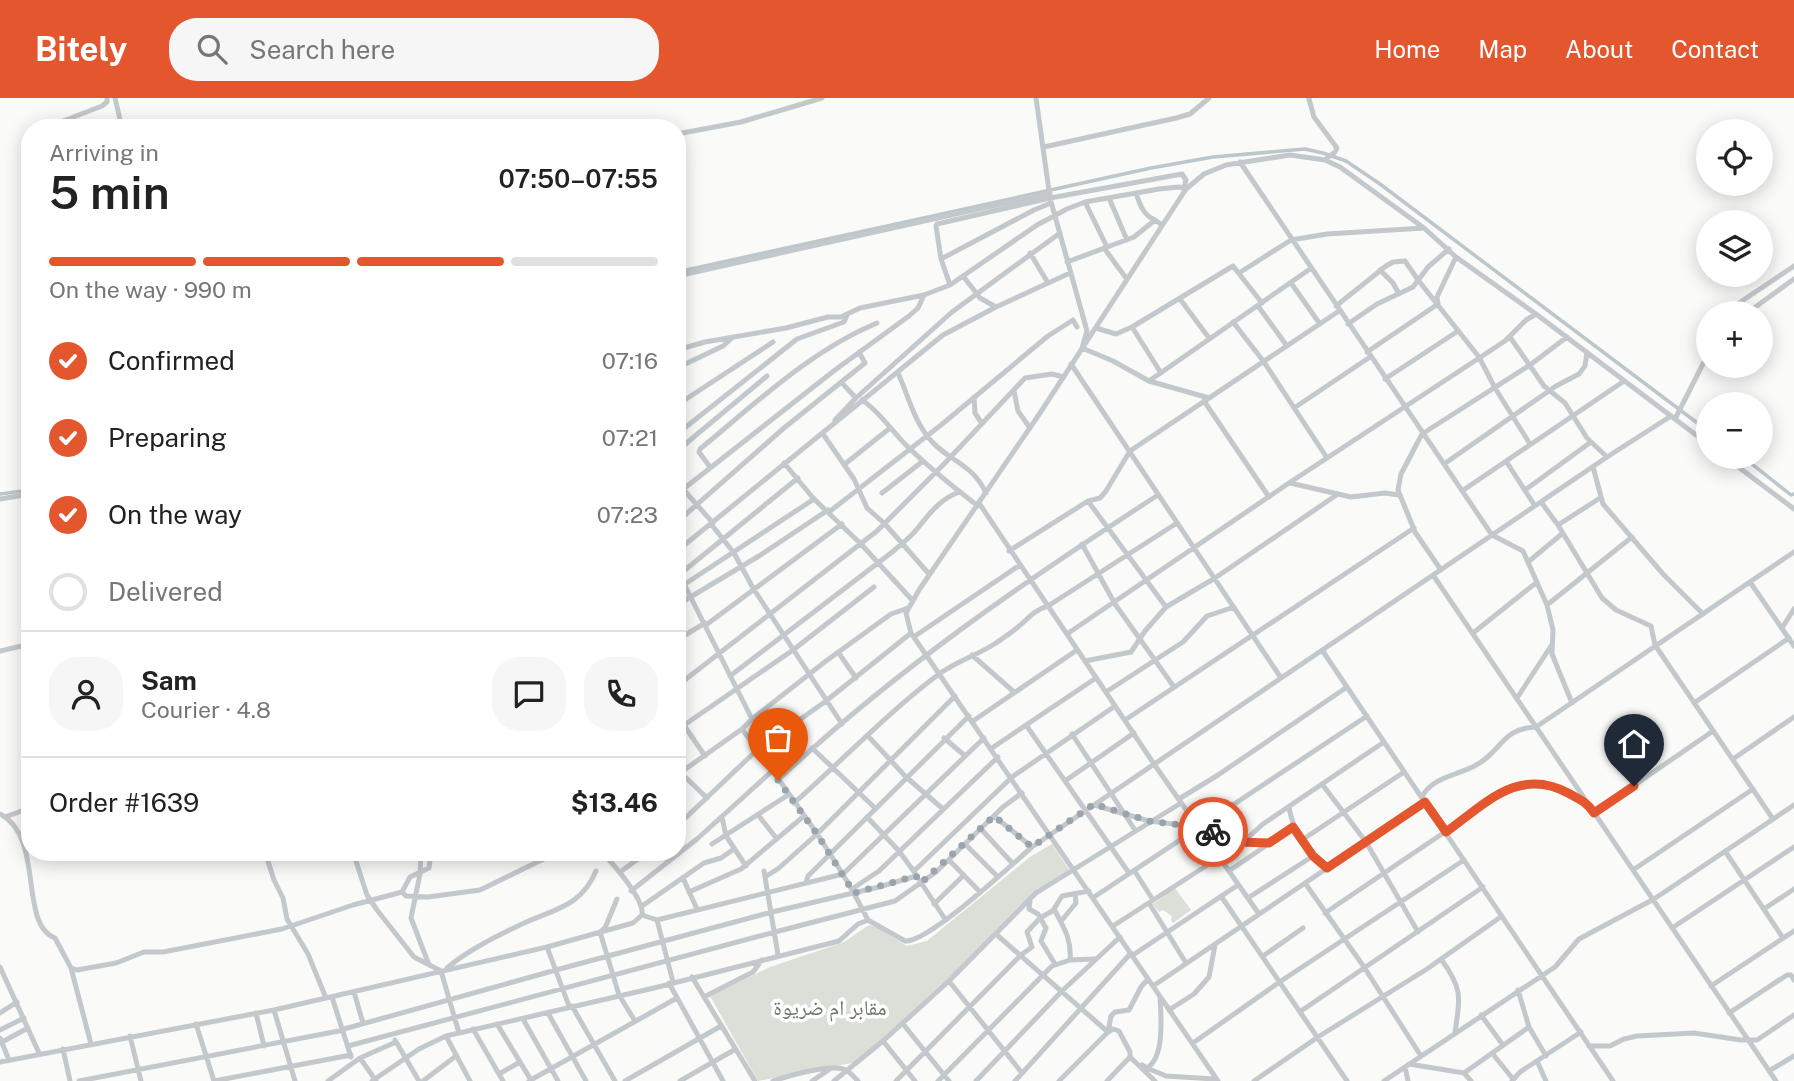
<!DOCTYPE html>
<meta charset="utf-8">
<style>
:root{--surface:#fff;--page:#f6f6f6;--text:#222;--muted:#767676;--line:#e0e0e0;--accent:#e4572e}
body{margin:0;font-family:"Public Sans","Noto Naskh Arabic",sans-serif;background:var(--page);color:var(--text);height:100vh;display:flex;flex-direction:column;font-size:26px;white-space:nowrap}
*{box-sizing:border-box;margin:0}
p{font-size:23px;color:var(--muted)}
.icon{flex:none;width:38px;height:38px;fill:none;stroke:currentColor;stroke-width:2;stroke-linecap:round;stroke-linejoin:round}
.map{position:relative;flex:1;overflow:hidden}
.drawer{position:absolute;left:21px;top:21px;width:665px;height:742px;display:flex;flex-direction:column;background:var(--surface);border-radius:28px;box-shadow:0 4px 18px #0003}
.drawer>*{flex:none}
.fabs{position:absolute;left:1696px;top:21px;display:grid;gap:14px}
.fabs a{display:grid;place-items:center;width:77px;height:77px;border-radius:50%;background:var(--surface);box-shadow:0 4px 18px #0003;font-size:35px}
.pin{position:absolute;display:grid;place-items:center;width:60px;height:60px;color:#fff;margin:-72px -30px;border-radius:50% 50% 50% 0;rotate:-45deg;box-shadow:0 0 7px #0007}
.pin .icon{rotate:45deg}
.courier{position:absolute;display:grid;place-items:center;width:70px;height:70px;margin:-35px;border:5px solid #e4572e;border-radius:50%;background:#fff;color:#222;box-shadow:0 2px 9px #0007}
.overview em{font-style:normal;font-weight:600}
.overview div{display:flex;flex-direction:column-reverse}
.overview{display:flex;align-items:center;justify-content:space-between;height:119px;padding:0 28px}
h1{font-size:46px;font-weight:600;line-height:52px}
.bar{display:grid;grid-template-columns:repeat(4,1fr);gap:10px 7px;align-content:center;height:84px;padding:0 28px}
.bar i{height:9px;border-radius:5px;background:var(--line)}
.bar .selected{background:var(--accent)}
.bar p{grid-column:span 4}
.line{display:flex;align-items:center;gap:18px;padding:0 28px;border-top:2px solid var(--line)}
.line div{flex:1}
.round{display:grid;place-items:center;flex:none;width:74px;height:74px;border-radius:28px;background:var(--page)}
ol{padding:0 28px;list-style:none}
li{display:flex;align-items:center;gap:21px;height:77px}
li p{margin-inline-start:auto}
li .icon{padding:7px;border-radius:50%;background:var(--accent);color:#fff;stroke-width:4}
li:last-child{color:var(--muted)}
li i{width:38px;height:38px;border:4px solid var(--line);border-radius:50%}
header{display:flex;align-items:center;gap:42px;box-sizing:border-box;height:98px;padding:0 35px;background:var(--accent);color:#fff}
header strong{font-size:33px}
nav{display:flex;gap:38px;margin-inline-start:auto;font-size:24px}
.search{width:490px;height:63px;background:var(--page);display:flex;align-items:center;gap:18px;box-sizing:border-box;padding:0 24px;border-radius:28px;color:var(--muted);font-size:26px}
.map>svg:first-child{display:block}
.green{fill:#dadfd7}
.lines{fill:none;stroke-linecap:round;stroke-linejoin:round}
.canal{stroke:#bbc7cb;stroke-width:3.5}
.minor{stroke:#c3c8cc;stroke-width:5}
.done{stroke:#99a4ac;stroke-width:7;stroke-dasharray:0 12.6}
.route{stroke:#e4572e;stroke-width:9}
.labels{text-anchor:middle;stroke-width:7;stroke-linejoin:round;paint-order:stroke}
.park-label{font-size:21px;fill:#687a64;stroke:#fff}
</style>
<header>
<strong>Bitely</strong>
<div class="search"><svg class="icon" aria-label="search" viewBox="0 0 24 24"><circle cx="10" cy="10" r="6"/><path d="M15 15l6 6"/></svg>Search here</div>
<nav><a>Home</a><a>Map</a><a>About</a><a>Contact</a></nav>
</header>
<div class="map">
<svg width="1794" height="983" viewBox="0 0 1794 983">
<rect width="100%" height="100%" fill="#fafaf8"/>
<path class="green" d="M1052,746L1070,773L1034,796L959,872L857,964L758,983L710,898L770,869L844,844L869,827L876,829L907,848L927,843L1030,759Z
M1175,790L1191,812L1173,825L1171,822L1172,818L1163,812L1159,814L1153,806Z"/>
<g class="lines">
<path class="canal" d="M677,174L1151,70L1213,59L1305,51L1323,55L1346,63L1380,86L1708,333
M1743,359L1791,397L1794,396
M0,396L30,392"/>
<path class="minor" d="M115,0L122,30
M1036,0L1050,100L1087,233L1082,250L1113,263L1149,283L1209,300
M1309,1L1314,19L1337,50L1335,54L1325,62
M58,25L102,8L107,4V0
M677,36L741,24L822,0
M1044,49L1176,20L1190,16L1209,0
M1240,64L1492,437L1523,453L1547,507L1553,532L1552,556L1572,605
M1136,95C1140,107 1143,117 1155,122
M1109,100L1127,142
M1085,104L1107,149
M1104,150L1126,180
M1030,155L1048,185
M941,161L1034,112L1051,105
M1067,164L1134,139L1155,122L1162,127
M1380,172L1393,185L1399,196
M1239,175L1291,142L1327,136L1424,130
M677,178L1050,95
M963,178L980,200L996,209
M1291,185L1320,226
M950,187L941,161L936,128L937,126L1050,100L1182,76L1186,82L1184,90
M1180,201L1209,240
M1258,208L1287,248
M1336,208L1386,168L1393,164L1405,163L1418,182L1479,259L1495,290L1530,346
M1724,215L1794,168
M1747,215L1794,181
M1233,224L1264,264L1327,360
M1348,226L1377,206L1413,189L1428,169L1449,151
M1132,229L1161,275
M1096,230L1116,236L1132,229L1233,168L1262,205
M1510,239L1544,288L1565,305L1587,340L1607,359
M677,252L705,244L786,230L828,219H841L860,210L924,197L950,187L1037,127L1067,111L1085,104L1159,91L1179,89L1186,91
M1367,254L1438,206L1437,199L1456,159
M1071,266L1281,580
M677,270L723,248L732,240
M898,275C908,297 913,320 928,339C945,362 972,364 986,395
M1385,281L1458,233
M1149,283L1310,171
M841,284L856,300
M1014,293L1018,313L1030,330
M974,299L975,315L981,324
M862,302C879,313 891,332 905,346C928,369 952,388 978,408
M1204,303L1269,399
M677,307L773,244
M1294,310L1370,259
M1675,321L1708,256
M835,322L856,300L952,214L1060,135
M677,336L797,241L844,224L847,217
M823,336L854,381L867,410L885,426L929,476
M677,353L767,278
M1725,359L1794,411
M1506,363L1535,408
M784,365L814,401L861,446L913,503
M845,366L890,330
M1444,366L1556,288L1579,276L1585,268L1587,254
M710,369L699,354L700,351C756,305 810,253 877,225
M1593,369L1603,406L1663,476L1703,516
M1290,385L1351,399L1385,395L1399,397
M683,391L713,425
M1525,392L1591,344
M1462,393L1624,283
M882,395L923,363
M677,396L835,272L909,218L918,210L924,197
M0,401L30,396
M1088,403L1100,400L1106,393L1130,353L1339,213
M1541,404L1558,427L1602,500L1616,512L1651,528L1655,547L1773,721
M979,405L1154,666L1259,816
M829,414L941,327L1048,238L1073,222L1077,229
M677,424L784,330L865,265L859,254
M711,426L734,455L753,490L842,626
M1558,427L1600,400
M1082,446L1115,506L1174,589
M677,453L943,237L996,209L1070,175
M1009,453L1088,403L1166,509
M1528,464L1563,435
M677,472L752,621L742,631L677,677
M1441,472L1415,434L1398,392L1401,376L1422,336L1530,267L1567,239
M680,476L798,380
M1433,477L1776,983
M1750,484L1794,548
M685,486L814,401
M677,507L759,458L828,412
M1547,507L1632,439
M706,527L842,426
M1782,530L1794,511
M1473,535L1537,484
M1067,536L1289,385L1505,243L1526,222L1536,216
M915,538L1020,467
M677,542L705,525
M1322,552L1613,983
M0,553L30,546
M838,554L856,580
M972,557L1014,594
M1085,563L1131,554L1145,533L1166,509L1215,480L1338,396
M730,578L891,455C900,447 910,440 917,431C931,414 939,402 959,394
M677,588L877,433L944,366L1025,280L1052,276L1064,279
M1106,594L1183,544L1207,518L1234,509
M1517,600L1551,548
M1694,605L1789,540
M764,612L780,635
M677,617L705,658
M752,621L826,563L891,516L908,510
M1125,622L1414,430
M973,623L1077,552
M1026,627L1129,775
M742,631C787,693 834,754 868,822
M677,632L793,552L874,489
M1072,636L1135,732
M868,638L906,679L943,711
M944,640L964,657
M750,642L773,626
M812,650L875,710
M992,650L1096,580
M1733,661L1794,619
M681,675L707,700
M778,682C894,573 1025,483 1158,397
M1065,683L1134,635
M1322,686L1366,744L1418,834
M1422,699C1431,679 1460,677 1478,666C1501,653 1503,630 1536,629L1794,454
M1179,701L1218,677L1347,589
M794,705C843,662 887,615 939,576C957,563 978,557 996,545C1003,540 1011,535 1018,529C1029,520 1034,512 1048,508L1177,425
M1094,707L1149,723L1198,729L1238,744L1269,745
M1289,710C1294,735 1307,753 1327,770
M1594,715L1713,633
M0,716C45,739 18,826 55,840L71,870L77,872L116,865L144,854H163L282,831L353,807L402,794L410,779L429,770L431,754
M758,717L777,741
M994,718L1032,749
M5,719L30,710
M722,719L726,738L746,768
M867,719L899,753L915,775
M677,728L757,652L826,603L911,535
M981,731L1013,766
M1302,742L1404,674
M712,746L788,697
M965,746L998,779
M1725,753L1783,840
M265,754L274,782L283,800L287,821L308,856L326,900
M353,754L367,797L377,812L414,859L441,873L459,935
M421,754L420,776L411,820L429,867
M949,762L980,794
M1134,772L1153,802
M1633,772L1753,691
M764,773L778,857
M914,773L1012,679L1115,608
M1229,773L1293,729
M620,774L648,754
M765,779L779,770L817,736L955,598
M683,780L697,811
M920,783L945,821
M806,785L808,778L969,618
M1305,785L1364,869L1421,958
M852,791L879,773L998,659
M631,793L697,741L772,673
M402,794L406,798L428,799L480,792L558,754
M689,794L741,771L804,718
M1221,798L1347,983
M1094,799L1367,618
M1248,800L1313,758
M617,801L605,830L600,834L619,897L635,923
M1030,803L1029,811L1038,816L1046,830L1041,843L1055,866
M1149,805L1186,865
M934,806L964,777
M642,808L704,765L721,760L734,751
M1764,811L1794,791
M1325,815L1464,721L1487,701L1508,692L1539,686L1552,688L1587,706
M642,817L657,822L843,776L984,640
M657,822L673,884
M1062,822L1076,805L1075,796
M1113,828L1243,744L1263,726L1384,644
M1672,830L1794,749
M997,837L1108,934L1113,931L1119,933L1130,954V959L1155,983
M547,849L569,908
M1133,857L1238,787
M1263,858L1303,830
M1441,861C1463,891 1460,899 1455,934
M1070,862C1072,841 1063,828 1054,811L1062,798L1089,793
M0,869L39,955
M71,870L91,946
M447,870C468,852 497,838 522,826C554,811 581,809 596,773
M692,879L755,983
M949,883L1022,975
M669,885L723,983
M1153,888L1425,704
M1711,888L1794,833
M1518,892L1529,929L1546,958
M354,894L363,925
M332,899L351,959
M704,899L753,874L762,862
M572,908L615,983
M274,912L295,983
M1169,912L1194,896L1209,879L1215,847
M1301,913L1483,789
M0,915L17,904
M256,915L264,948
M548,915L586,983
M1729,915L1787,877H1791L1794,882
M1481,917L1503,947
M523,921L558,983
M196,926L214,983
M497,926L531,982
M903,926L949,983
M344,931L556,872L772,814L879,789L916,778
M473,931L503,983
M0,932L24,920
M130,938L141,983
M446,938L470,983
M0,940L9,962
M395,942L419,983
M883,943L915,983
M2,944L28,930
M1193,945L1281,883L1464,762
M348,948L775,834L895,803L936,774L1003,709L1022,695
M1589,948H1610L1624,941L1637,938L1694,935L1741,942H1757L1794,917
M63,951L70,983
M1492,955L1513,981
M360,960L376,983
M1537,963L1546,983
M0,964L274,912L547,849L633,825L642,817C645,802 613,766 602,754
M1409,966L1464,975L1471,983
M1142,967L1147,970C1165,959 1161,918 1160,899
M1405,969L1408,983
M1147,970L1166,978L1215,981
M1769,973L1794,958
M1464,975L1529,929
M499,976L520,964
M79,983L344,932
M214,983L351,957
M328,983L360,960L396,944
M372,983L419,951L446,938L654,890L839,843L858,826L868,822L905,843C929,844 1010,768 1032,749L1607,359L1671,318
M423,983L456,958
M529,983L677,900
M625,983L721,928
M680,983L734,952
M773,983C788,978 831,965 846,972C850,974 854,979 858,983
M812,983L830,971
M834,983L883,943L949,883L1036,795L1181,705
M896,983L1021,857L1032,849L1027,834L1040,820L1054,812
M938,983L1052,868L1070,862L1095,861
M976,983L1062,893L1120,839
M1015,983L1131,855
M1059,983L1108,934L1111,918L1115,914L1129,912L1141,889L1148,881
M1107,983L1130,959
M1218,983L911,535L906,515L919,492L1040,315L1186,91L1204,76L1226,67L1290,57L1325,62L1340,69L1424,130L1456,159L1536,216L1708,346
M1254,983L1318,939L1427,871L1502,818
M1384,983L1555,869L1579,841L1654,801L1794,707
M1512,983L1520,974L1581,934"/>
</g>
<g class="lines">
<path class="done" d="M778,682L817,736L854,795L916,778L921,785L994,718L1032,749L1094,706L1149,723L1198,729L1213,734"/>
<path class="route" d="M1213,734L1238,744L1269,745L1293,729L1313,758L1327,770L1425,704L1446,734C1484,707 1518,668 1568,695C1579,701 1587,704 1594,715L1634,688"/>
</g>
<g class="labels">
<g class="park-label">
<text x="830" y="917">مقابر ام ضريوة</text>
</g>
</g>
</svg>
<div class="fabs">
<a><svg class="icon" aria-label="locate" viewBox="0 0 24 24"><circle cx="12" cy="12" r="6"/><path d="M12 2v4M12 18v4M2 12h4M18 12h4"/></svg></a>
<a><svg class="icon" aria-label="layers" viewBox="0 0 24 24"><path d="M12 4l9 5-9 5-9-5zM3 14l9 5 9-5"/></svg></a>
<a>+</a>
<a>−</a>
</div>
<div class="pin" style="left:778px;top:682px;background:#ea580c"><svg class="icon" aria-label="bag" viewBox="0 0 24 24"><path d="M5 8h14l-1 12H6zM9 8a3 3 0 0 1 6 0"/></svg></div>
<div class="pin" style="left:1634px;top:688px;background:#1f2937"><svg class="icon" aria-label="home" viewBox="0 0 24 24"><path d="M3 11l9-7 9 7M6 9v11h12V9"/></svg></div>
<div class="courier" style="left:1213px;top:734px"><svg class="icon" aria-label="bike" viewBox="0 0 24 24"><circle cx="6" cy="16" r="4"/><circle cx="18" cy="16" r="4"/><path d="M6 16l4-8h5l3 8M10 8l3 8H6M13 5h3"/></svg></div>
<section class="drawer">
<div class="overview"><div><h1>5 min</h1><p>Arriving in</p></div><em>07:50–07:55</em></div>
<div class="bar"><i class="selected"></i><i class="selected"></i><i class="selected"></i><i></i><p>On the way · 990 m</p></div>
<ol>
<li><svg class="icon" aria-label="check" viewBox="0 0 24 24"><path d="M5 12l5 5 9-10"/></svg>Confirmed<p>07:16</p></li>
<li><svg class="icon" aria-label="check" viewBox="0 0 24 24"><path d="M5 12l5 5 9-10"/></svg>Preparing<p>07:21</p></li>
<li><svg class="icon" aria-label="check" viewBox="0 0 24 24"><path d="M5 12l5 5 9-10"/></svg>On the way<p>07:23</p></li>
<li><i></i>Delivered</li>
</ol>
<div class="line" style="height:126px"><a class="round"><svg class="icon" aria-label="person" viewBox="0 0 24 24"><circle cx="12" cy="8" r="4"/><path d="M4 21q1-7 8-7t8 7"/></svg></a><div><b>Sam</b><p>Courier · 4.8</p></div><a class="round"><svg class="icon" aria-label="chat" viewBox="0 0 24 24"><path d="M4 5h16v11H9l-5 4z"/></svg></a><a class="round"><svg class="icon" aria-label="phone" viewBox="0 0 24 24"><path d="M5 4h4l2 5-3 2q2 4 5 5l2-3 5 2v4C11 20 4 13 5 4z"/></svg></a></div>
<div class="line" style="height:91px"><div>Order #1639</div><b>$13.46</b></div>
</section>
</div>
